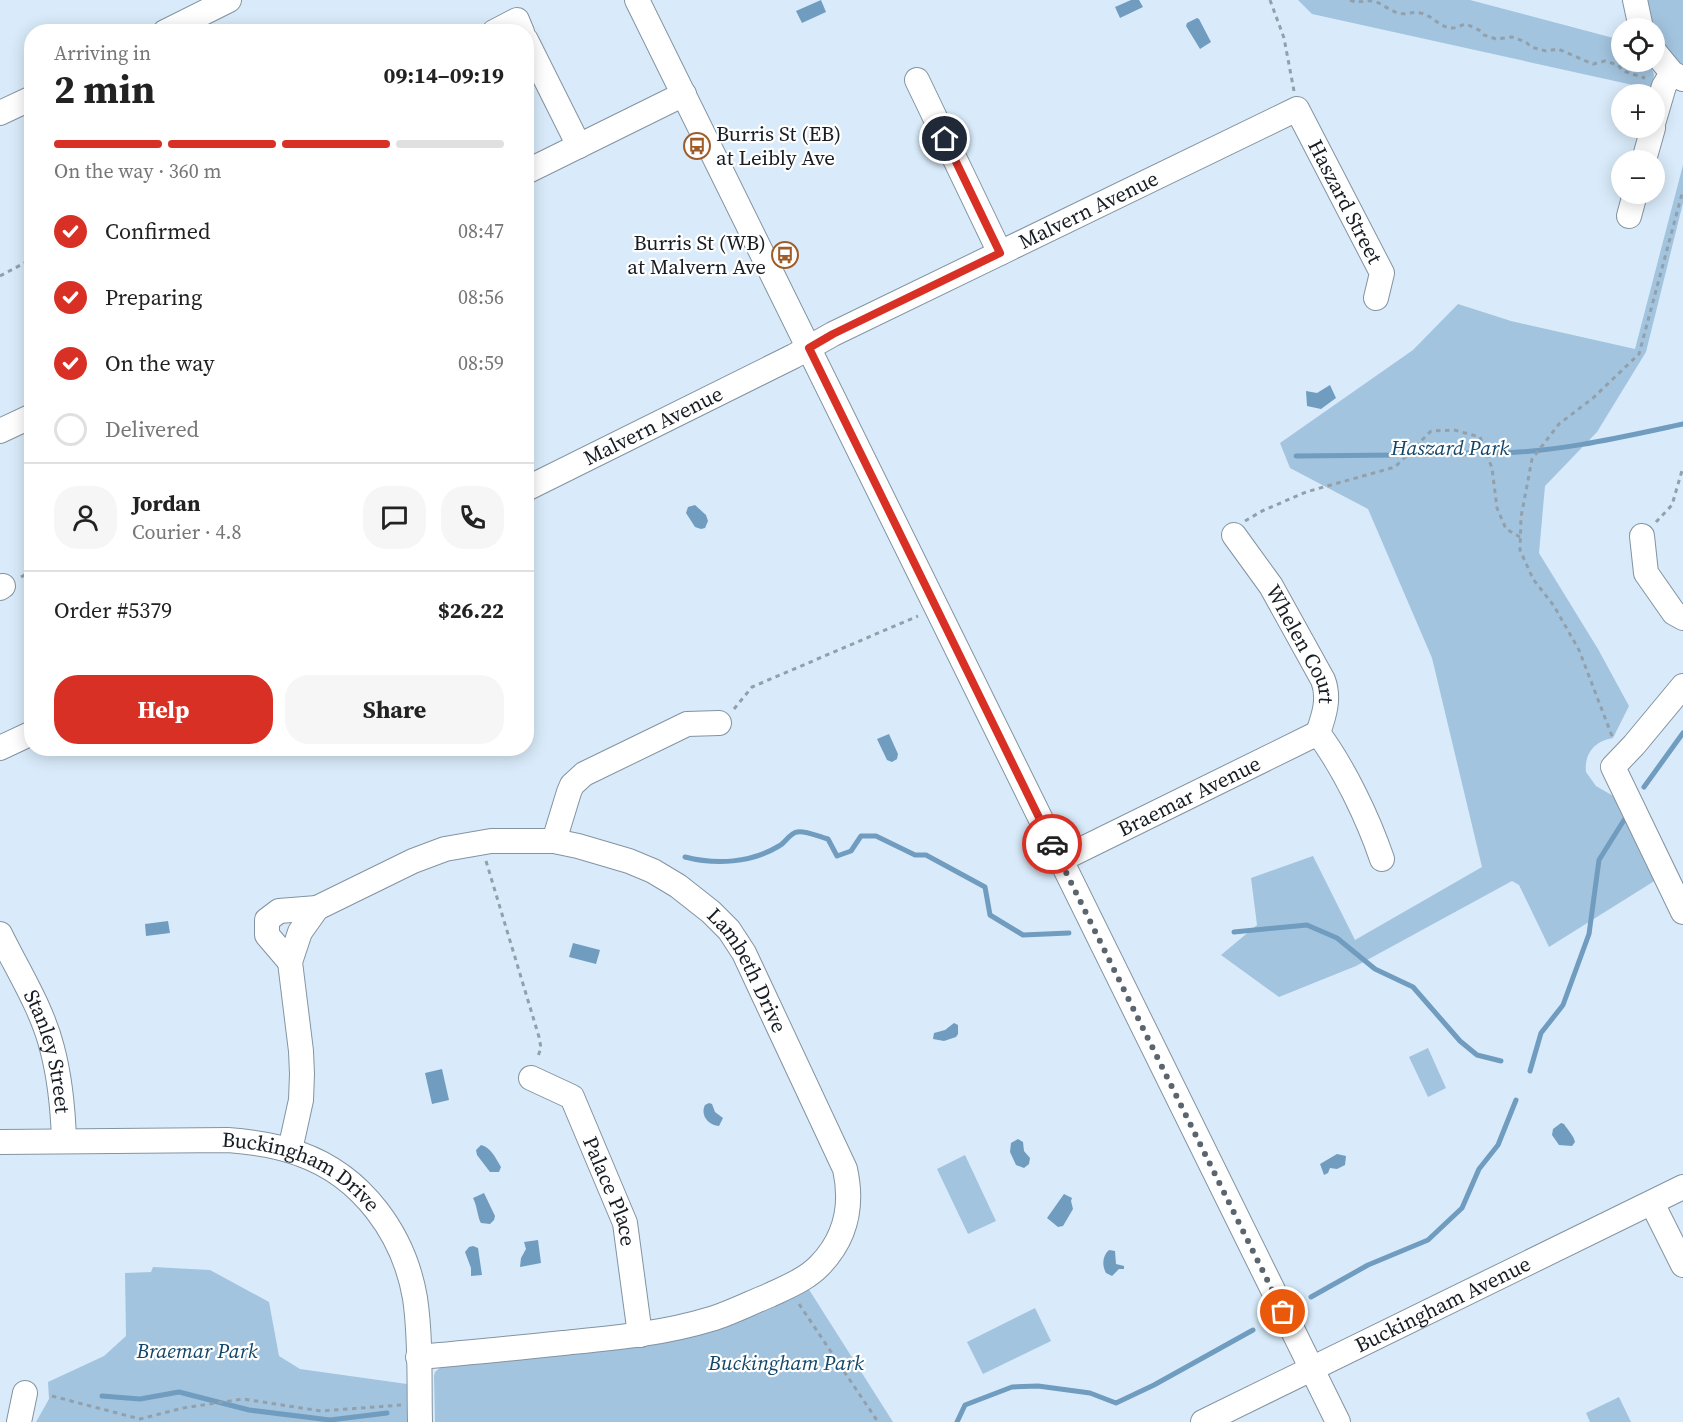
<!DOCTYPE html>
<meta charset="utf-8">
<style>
:root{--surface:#fff;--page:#f6f6f6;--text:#222;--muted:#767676;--line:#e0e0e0;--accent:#d93025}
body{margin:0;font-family:"Source Serif 4",serif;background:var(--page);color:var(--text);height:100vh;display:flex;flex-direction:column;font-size:22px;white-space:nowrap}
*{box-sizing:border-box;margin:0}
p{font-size:20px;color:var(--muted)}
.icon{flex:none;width:33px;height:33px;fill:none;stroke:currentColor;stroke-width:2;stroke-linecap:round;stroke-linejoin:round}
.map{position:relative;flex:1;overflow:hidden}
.side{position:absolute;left:24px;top:24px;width:510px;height:732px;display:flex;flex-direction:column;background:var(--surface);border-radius:24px;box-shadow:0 3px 15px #0003}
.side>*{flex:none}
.fabs{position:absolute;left:1611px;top:18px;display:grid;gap:12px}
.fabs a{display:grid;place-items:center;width:54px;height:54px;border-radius:50%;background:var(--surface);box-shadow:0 3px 15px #0003;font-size:30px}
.pin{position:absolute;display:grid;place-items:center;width:51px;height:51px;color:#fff;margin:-26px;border:3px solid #fff;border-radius:50%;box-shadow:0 2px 6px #0007}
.courier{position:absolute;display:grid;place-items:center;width:60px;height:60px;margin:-30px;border:4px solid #d93025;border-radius:50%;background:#fff;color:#222;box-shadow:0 2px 8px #0007}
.overview em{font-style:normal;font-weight:700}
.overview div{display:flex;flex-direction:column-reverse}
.overview{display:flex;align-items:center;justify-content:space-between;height:102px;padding:0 30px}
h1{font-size:39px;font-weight:700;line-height:45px}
.bar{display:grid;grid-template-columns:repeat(4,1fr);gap:9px 6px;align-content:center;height:72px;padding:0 30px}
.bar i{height:8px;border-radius:4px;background:var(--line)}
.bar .on{background:var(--accent)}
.bar p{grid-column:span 4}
.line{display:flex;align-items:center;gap:15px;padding:0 30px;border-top:2px solid var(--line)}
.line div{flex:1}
.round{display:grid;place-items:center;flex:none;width:63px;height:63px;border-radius:24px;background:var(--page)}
ol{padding:0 30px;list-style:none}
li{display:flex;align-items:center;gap:18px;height:66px}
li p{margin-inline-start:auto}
li .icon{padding:6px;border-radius:50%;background:var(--accent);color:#fff;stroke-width:4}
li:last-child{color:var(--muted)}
li i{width:33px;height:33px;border:3px solid var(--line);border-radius:50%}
.primary-button{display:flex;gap:12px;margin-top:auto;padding:12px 30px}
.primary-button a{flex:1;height:69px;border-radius:24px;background:var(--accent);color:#fff;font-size:24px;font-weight:700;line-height:69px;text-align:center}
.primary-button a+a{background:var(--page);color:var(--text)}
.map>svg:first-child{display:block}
.green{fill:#a3c4df}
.water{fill:#709cbf}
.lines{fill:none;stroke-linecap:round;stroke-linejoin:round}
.stream{stroke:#709cbf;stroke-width:5}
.minor-casing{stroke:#8393a1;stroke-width:26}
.path{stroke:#92a0ab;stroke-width:3;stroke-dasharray:4.5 4.5;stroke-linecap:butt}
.minor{stroke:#fff;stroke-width:24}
.done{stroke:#5b656e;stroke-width:6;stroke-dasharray:0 10.8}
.route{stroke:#d93025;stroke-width:8}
.labels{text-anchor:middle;stroke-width:4.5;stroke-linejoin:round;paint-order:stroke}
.poi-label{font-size:21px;fill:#171d23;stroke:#fff;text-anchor:start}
.street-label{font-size:21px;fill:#171d23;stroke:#fff}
.park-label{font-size:21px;font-style:italic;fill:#124669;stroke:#fff}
</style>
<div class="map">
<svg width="1683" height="1422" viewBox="0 0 1683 1422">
<rect width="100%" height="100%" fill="#d9ebfa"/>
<path class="green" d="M1298,0H1470L1621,40L1622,62H1650L1654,75L1651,89L1312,14Z
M1646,0H1683V65C1660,50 1651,26 1646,0Z
M1683,165V203L1646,352L1597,432L1545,486L1539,553L1598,649L1629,706L1613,738C1595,741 1584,753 1586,772L1596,786L1615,797L1656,880L1549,947L1519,885L1512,881L1356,966L1279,997L1221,955L1257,925L1251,878L1313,856L1355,940L1482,867L1432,658L1368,509L1290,468L1280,443L1413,350L1458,304L1511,321L1635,349Z
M1428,1048L1446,1088L1428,1097L1409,1057Z
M965,1155L996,1221L968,1234L937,1169Z
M153,1267L210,1270L269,1302L279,1356L300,1369L407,1384L408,1422H36L49,1399L48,1382L104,1356L126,1336L125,1273L151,1272Z
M808,1288L893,1422H435L434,1376L435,1372L441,1367Z
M1035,1308L1051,1341L983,1374L967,1342Z
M1619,1397L1631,1422H1590L1586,1413Z"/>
<path class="water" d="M821,0L826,12L802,23L796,11Z
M1131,0H1139L1143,7L1120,18L1115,7Z
M1197,18L1199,19L1211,42L1200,49L1186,26L1187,23Z
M1330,385L1336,398L1321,409L1307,406L1306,391L1317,393Z
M695,505L706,515L708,521L705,528L701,529L695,527L686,513L688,507Z
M889,734L898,754L897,759L892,762L887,760L877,739Z
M168,921L170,933L146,936L145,924Z
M573,943L600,950L596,964L569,957Z
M954,1023L958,1025V1034L956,1037L944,1041L933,1039L934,1033L945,1030Z
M442,1069L449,1100L432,1104L425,1073Z
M709,1103L712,1104L715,1112L723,1118L719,1126C708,1125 700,1115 705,1105Z
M1561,1123L1564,1124C1567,1129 1574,1136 1575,1142L1572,1146L1559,1145L1552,1135L1553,1129Z
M1018,1139L1023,1142L1024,1151L1030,1158L1029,1164L1024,1168L1016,1165L1010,1152L1011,1143Z
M481,1145C491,1147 496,1159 501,1167L499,1172H490L477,1155L476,1150Z
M1337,1154L1346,1156L1345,1165L1337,1169L1330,1168L1328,1173L1324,1175L1320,1164Z
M484,1193L495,1216L494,1220L490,1224L481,1223C478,1219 477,1205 473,1198Z
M1064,1194L1072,1198L1071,1201L1073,1209L1063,1226L1058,1227L1047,1218Z
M538,1240L541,1263L520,1267L521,1258L526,1249L524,1242Z
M473,1246L478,1248L482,1275L471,1276V1268L465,1252L469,1247Z
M1109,1250L1115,1251L1116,1264L1124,1266V1269H1119L1112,1276L1106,1273C1102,1266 1102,1256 1109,1250Z"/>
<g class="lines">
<path class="stream" d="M1496,453C1559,452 1622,437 1683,424
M1423,454L1474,453
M1296,456L1397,455
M1644,787L1683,733
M685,857C716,865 751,863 779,846C785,843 790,833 797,832C805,830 819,837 828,839L837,856L851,851L861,836H876L915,855H926L985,887L990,915L1023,935L1069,933
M1234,932L1307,925L1337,938L1375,969L1413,987L1460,1041L1477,1055L1501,1061
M1530,1071L1541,1033L1563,1005L1589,934L1599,860L1624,820
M1311,1297L1368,1265L1428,1240L1462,1208L1479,1169L1498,1145L1516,1100
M102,1396L140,1399L179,1392L249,1410L330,1420L387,1413
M957,1422L965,1405L1012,1387L1038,1386L1090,1393L1116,1403L1154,1385L1253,1330"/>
<defs>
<g id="minor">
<path d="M637,0L1338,1422"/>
<path d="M1635,0L1641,28"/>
<path d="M165,32L229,0"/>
<path d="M494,32L517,20L522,32"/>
<path d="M526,40L579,146"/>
<path d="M1654,51L1672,73L1683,79"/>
<path d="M917,80L1000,253"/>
<path d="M0,113L32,98"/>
<path d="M1654,120L1664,86L1672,73"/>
<path d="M1644,160L1653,128"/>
<path d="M526,172L684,94"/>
<path d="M1629,216L1635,194"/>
<path d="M0,431L32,416"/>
<path id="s1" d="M526,489L794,356L833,334L1297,109L1382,273L1376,298"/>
<path id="s2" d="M1234,535L1271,586L1323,680C1330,698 1324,716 1318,733C1344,768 1368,818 1382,859"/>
<path d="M1642,536L1646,573L1674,613L1683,618"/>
<path d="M0,588L3,586"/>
<path d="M1683,686L1634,745L1613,767L1683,912"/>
<path d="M0,748L32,733"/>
<path d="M554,841L569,792L572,785L584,774L687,724L719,723"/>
<path id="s3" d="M1060,860L1318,733"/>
<path id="s4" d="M0,934C18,971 42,1008 52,1048C60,1078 63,1110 64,1140"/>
<path d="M290,962L267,935V920L279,911L317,908"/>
<path id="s5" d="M531,1078L572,1097L625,1223L640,1335"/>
<path id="s6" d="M0,1142L228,1140C253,1142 277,1145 300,1154C362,1176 404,1234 415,1298C421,1338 419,1381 420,1422"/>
<path id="s7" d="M290,1150L301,1100L302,1074L301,1051L290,962L300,932L317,908L413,861L445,849L491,841H554L578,846L629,861L653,871L678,886L711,912L729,930L744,953L845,1169C853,1205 846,1238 820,1265C807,1279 787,1287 770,1295C750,1303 731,1313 711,1319C662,1334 613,1338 563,1343C515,1348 467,1353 418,1357"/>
<path d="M1652,1203L1683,1265"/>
<path d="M19,1422L25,1393"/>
<path id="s8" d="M1203,1422L1683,1187"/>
</g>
</defs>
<use href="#minor" class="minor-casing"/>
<path class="path" d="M1270,0L1284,38L1294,91
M1350,0C1360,4 1363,0 1372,1C1380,2 1386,8 1393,11C1404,17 1410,11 1420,13C1433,15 1439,28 1453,28C1457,28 1461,25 1466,24L1479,30L1484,35L1496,39L1512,37L1526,42L1531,47L1546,51L1558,49L1593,64L1605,61L1618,65L1623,71L1645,78
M0,276L32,259
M1245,521L1262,511L1306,492L1395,467L1431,431L1454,430L1480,437L1492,468L1497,508L1506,529L1520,537
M1656,522L1672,505L1683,467
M21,577L32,571
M734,709L752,687L918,616
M1612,736L1579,650L1554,606L1533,579L1520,550L1521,517L1532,459L1559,424L1593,398L1639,354L1683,190
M486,861L539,1037L541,1048L537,1059
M799,1304L878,1422
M52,1396L140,1419L183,1408L243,1399L321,1411L401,1405"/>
<use href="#minor" class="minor"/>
</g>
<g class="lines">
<path class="done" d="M1052,844L1283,1312"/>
<path class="route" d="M945,139L1000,253L833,334L809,348L1052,844"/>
</g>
<defs>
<symbol id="bus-ring" viewBox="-11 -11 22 22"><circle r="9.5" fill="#fff" stroke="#9e5c29" stroke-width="1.5"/><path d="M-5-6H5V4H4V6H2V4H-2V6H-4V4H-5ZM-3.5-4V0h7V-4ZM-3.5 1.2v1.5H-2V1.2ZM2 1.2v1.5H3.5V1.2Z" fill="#9e5c29"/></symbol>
</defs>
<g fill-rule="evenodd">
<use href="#bus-ring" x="682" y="131" width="30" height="30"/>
<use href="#bus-ring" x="770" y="240" width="30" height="30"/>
</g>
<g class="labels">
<g class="poi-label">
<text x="716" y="141">Burris St (EB)<tspan x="716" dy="24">at Leibly Ave</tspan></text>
<text x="766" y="250" text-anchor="end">Burris St (WB)<tspan x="766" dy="24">at Malvern Ave</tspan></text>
</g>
<g class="street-label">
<text dy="7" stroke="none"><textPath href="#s1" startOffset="964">Haszard Street</textPath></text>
<text dy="7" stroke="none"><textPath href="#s1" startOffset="628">Malvern Avenue</textPath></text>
<text dy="7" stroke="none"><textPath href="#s1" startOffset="142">Malvern Avenue</textPath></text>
<text dy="7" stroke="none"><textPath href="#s2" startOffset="129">Whelen Court</textPath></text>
<text dy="7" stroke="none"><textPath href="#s3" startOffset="144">Braemar Avenue</textPath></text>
<text dy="7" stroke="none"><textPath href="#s7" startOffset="746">Lambeth Drive</textPath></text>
<text dy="7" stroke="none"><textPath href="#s4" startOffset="128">Stanley Street</textPath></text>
<text dy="7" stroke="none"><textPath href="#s6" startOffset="309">Buckingham Drive</textPath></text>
<text dy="7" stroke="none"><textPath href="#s5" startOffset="147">Palace Place</textPath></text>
<text dy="7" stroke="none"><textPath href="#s8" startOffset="267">Buckingham Avenue</textPath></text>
</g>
<g class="park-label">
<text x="1450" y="455">Haszard Park</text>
<text x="197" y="1358">Braemar Park</text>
<text x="786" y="1370">Buckingham Park</text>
</g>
</g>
</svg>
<div class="fabs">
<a><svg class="icon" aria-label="locate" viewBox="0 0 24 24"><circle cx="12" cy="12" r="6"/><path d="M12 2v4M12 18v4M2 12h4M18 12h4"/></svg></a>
<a>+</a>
<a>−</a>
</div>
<div class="pin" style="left:1283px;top:1312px;background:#ea580c"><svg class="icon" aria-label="bag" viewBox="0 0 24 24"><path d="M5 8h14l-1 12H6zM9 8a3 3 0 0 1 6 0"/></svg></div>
<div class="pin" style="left:945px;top:139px;background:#1f2937"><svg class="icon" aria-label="home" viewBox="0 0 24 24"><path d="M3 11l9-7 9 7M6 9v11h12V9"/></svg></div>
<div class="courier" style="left:1052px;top:844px"><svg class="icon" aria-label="car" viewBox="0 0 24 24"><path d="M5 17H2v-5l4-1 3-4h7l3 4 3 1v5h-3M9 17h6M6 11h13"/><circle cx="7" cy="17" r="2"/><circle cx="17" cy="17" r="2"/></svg></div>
<section class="side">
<div class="overview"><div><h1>2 min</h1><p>Arriving in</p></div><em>09:14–09:19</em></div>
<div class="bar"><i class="on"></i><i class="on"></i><i class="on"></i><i></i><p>On the way · 360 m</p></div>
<ol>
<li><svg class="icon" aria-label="check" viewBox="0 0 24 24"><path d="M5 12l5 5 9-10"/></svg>Confirmed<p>08:47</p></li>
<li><svg class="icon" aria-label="check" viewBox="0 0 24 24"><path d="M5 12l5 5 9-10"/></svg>Preparing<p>08:56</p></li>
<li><svg class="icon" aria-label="check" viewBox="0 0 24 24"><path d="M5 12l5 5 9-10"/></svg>On the way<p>08:59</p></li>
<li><i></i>Delivered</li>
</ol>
<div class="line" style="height:108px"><a class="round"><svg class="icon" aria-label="person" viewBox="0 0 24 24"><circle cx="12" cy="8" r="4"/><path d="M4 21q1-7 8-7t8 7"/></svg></a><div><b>Jordan</b><p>Courier · 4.8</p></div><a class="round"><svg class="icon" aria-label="chat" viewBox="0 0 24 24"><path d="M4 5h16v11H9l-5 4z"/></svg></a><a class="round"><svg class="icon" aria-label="phone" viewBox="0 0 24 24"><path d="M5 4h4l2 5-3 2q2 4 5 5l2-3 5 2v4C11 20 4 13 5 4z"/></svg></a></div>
<div class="line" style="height:78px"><div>Order #5379</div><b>$26.22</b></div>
<div class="primary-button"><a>Help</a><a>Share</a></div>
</section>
</div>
